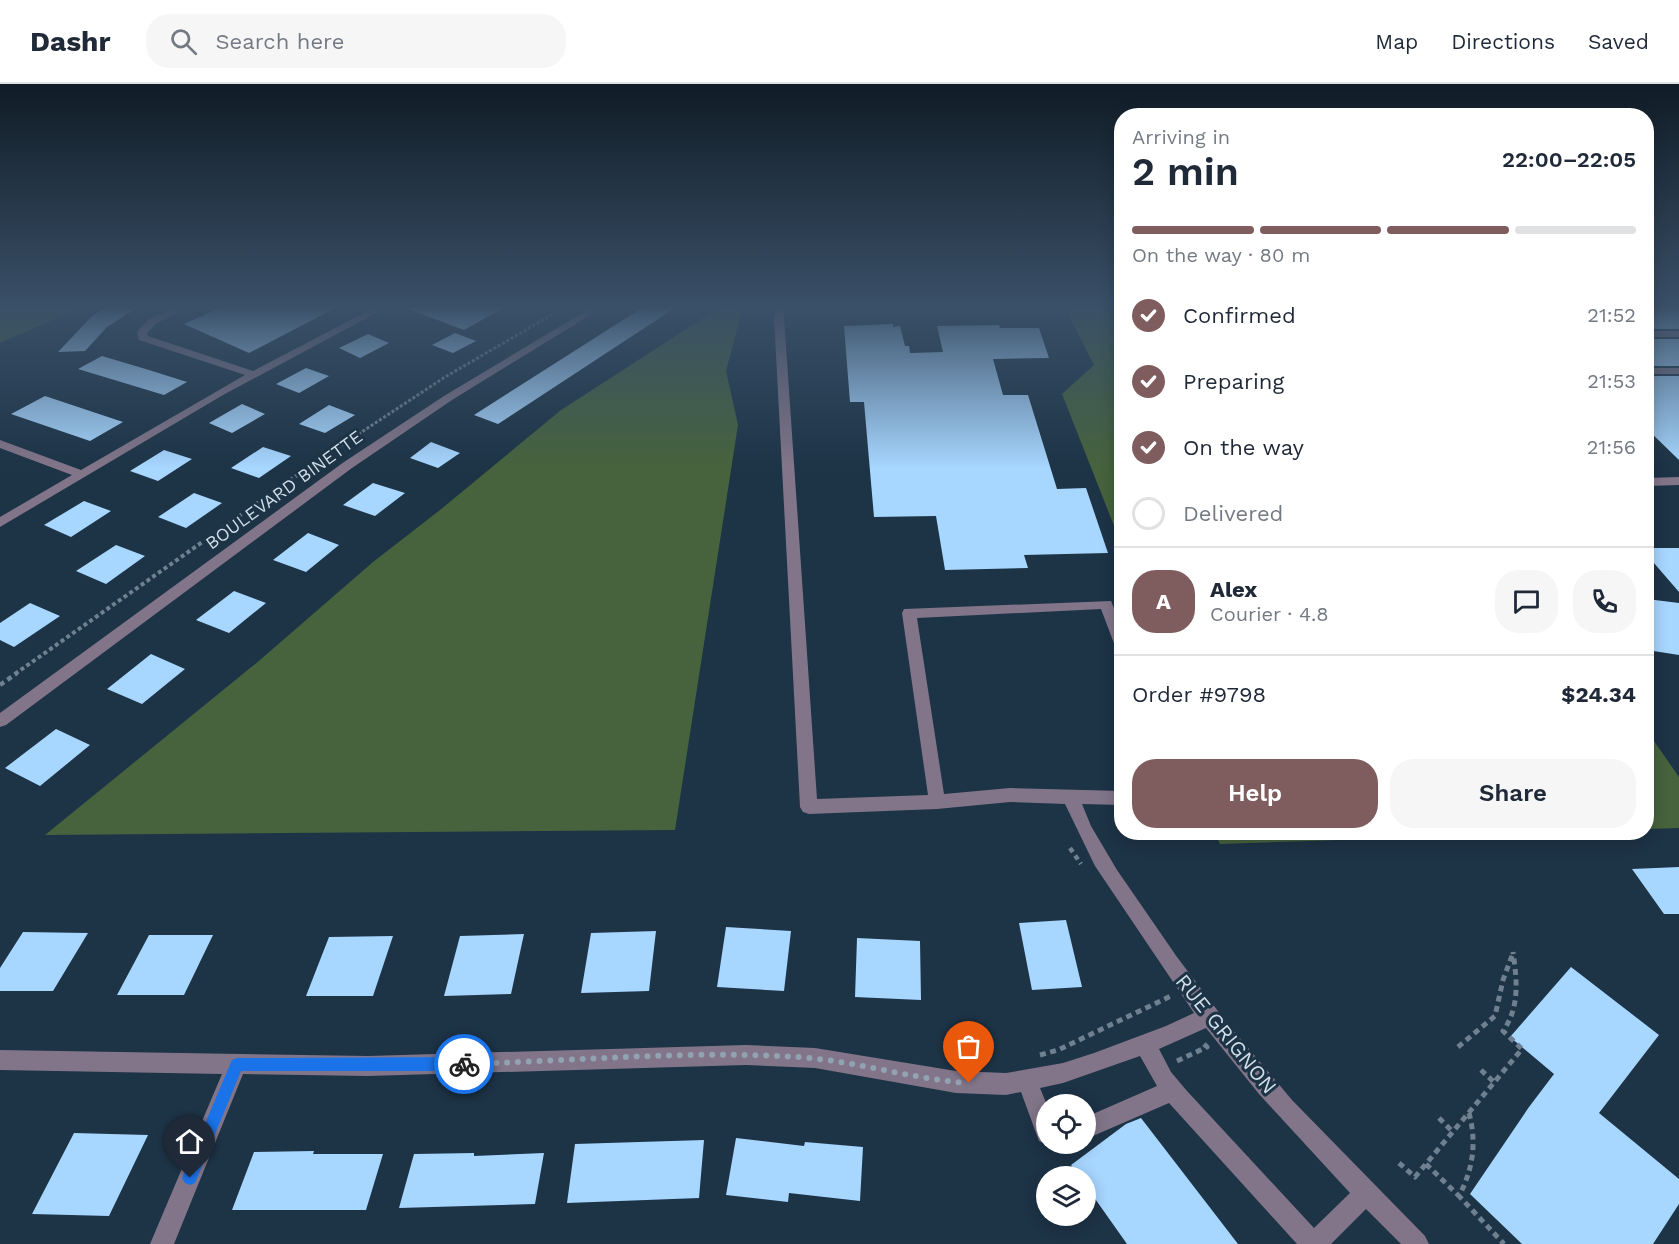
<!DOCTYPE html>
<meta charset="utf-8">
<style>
:root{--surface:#fff;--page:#f6f6f7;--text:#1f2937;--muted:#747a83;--line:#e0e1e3;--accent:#7f5d5f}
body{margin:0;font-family:"Work Sans",sans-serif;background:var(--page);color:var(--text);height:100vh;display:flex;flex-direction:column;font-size:22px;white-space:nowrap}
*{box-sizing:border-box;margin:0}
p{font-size:20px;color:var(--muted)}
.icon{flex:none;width:33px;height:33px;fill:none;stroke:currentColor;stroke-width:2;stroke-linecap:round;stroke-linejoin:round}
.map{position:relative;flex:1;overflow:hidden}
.side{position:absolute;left:1114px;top:24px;width:540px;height:732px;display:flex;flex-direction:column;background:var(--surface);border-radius:24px;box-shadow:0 3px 15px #0003}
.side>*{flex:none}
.buttons{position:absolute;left:1036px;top:1010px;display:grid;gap:12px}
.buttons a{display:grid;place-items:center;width:60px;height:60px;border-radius:50%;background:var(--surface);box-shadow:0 3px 15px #0003;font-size:30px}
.pin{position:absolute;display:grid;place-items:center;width:51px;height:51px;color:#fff;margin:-62px -26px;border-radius:50% 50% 50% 0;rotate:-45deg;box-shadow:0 0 6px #0007}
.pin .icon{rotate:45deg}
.courier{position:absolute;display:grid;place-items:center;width:60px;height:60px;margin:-30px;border:4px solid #1a73e8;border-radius:50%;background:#fff;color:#222;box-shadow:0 2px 8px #0007}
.overview em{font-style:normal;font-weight:600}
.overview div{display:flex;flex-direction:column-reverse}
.overview{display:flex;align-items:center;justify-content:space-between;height:102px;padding:0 18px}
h1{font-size:39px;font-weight:600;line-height:45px}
.bar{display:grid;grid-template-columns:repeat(4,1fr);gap:9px 6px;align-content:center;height:72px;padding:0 18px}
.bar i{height:8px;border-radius:4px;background:var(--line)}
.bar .current{background:var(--accent)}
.bar p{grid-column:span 4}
.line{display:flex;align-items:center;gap:15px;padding:0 18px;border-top:2px solid var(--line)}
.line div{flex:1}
.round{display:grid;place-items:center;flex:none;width:63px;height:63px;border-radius:24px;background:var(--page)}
ol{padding:0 18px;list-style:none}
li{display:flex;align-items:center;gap:18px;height:66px}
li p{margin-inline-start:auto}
li .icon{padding:6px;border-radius:50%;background:var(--accent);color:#fff;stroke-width:4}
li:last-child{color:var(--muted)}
li i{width:33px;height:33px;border:3px solid var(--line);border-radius:50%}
.primary-button{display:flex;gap:12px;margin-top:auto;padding:12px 18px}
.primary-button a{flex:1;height:69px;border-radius:24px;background:var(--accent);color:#fff;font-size:24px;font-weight:600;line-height:69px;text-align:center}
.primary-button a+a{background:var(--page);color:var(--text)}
header{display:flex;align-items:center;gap:36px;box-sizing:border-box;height:84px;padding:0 30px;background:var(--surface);border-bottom:2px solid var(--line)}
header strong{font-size:28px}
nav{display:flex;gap:33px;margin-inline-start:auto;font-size:21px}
.search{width:420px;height:54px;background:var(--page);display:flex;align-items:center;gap:15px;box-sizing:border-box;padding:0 21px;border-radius:24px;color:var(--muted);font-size:22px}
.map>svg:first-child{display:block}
.green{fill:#46633d}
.building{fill:#a7d6ff}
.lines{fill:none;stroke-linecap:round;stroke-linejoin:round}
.path-far3{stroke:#6f8191;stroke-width:3;stroke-dasharray:3 2;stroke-linecap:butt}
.path-far2{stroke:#6f8191;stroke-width:4;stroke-dasharray:4 3;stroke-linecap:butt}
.path-far1{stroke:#6f8191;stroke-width:4.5;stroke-dasharray:5 4;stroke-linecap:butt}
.path{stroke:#6f8191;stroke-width:5;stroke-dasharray:6 4.5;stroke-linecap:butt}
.minor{fill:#827589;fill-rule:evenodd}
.route{fill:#1a73e8}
.done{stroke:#91a2b1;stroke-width:6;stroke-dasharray:0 10.8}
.labels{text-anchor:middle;stroke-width:6;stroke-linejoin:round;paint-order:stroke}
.street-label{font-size:18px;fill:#d0deea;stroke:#1d3346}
.near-street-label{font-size:21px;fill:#d0deea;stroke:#1d3346}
</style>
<header>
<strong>Dashr</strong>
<div class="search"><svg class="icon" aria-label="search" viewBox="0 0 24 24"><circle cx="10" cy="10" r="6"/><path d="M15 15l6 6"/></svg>Search here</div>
<nav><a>Map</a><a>Directions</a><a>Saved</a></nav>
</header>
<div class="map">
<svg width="1679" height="1160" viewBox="0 0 1679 1160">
<rect width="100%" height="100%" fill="#1d3346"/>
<path class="green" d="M0,222H85L0,259Z
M722,222H743L726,287L738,341L675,746L45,751L260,576L373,478L440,426L561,326Z
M1064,222H1122V462L1062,310L1094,281Z
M1647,647L1679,693V744L1647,745Z
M1215,749H1557L1220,760Z"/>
<path class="building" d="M108,222H140L107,243L85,267L58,268L92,232Z
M224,222H339L249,269L184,240Z
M645,222H678L498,340L474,331Z
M1647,222H1679V245H1647Z
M403,223V222H507L464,246Z
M893,240V243L900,242L905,262H909L910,269L943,268L937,242L999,241L1000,244H1039L1049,274L993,275L1003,311H1028L1057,405L1086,404L1108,469L1024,471L1028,484L945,486L936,432L874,433L864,318H850L844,242Z
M455,249L476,257L453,269L432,261Z
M368,250L389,259L360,274L339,264Z
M1647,255H1679V282H1647Z
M102,272L149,286L187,298L164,311L78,285Z
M306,284L329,292L299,309L276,300Z
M1647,292H1679V376L1647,345Z
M45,312L123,338L90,357L11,330Z
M242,320L265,330L232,349L209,339Z
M329,321L355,331L325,349L299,340Z
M431,358L460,369L438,384L410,374Z
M263,363L291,372L259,394L231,384Z
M164,366L192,375L158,397L130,387Z
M373,399L405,409L375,432L343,421Z
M194,409L222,419L186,444L158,433Z
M84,417L111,427L71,453L44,441Z
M308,449L339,461L306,488L273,476Z
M116,461L145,472L106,500L76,487Z
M1647,464H1679V508L1647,471Z
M234,507L266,519L229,549L196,536Z
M1647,515L1679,519V571L1647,566Z
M30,519L60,532L14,563L0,556V539Z
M151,570L185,585L142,620L107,605Z
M56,645L90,661L40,702L5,684Z
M1679,783V830H1664L1632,785Z
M1066,836L1082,903L1032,906L1019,839Z
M726,843L791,847L784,907L717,903Z
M656,847L649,907L581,909L591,849Z
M23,848L88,849L53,907H0V884Z
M524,850L511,910L444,912L460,852Z
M149,851H213L184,911H117Z
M393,852L373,912H306L329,853Z
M857,854L920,857L921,916L855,913Z
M1571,883L1659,951L1599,1029L1679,1095V1120L1653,1160H1522L1470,1110L1529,1023L1554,990L1510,953Z
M1141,1034L1238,1160H1127L1086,1102V1092H1079L1071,1081L1126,1040Z
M74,1049L148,1051L109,1132L32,1130Z
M736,1054L804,1062L805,1058L863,1063L860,1117L789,1109L788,1118L726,1111Z
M704,1056L699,1114L567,1119L575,1060Z
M314,1067L313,1070H383L366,1126H232L254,1068Z
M474,1069V1072L544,1069L535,1120L399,1124L414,1070Z"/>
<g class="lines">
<path class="path-far3" d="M1047,223L1050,222
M304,386L445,293L567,222"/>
<path class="path-far2" d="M15,590L306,385"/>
<path class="path-far1" d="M0,601L17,589
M1070,764L1081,780"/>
<path class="path" d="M1458,963L1495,932L1503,896L1513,869
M1040,971L1058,966L1171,912
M1177,977L1207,963L1204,960
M1481,986L1495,999
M1469,1029C1477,1059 1473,1085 1459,1112L1504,1160
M1439,1034L1453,1048
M1399,1079L1415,1093L1522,965L1503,947C1520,923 1517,896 1513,868
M1426,1080L1459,1112"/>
<path class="minor" d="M179,222H191L157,239L147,249L148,252L253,287L377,222H389L223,311L0,443V433L72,391L0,364V356L81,386L245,291L139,256L137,248L149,235Z
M594,222H605L452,316L352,384L6,641L0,643V629L344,378L444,312Z
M776,222H786L784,233L817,715L928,711L902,529L904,525L1111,517L1122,543V567L1115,562L1101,525L917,534L944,710L1010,704L1122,707V721L1082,720L1091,742L1117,786L1177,873L1224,935L1292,1016L1425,1152L1429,1160H1401L1366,1125L1331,1160H1297L1169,1019L1086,1055V1033L1157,1002L1140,972L1063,999L1040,1004L1047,1021V1059H1049L1047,1060L1039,1057L1021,1008L1006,1011L956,1009L815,984L746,981L368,992L243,990L174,1160H150L222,990L0,986V966L368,972L746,961L815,964L956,987L1006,989L1063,979L1094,969L1166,942L1194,929L1095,782L1065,720L1010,718L937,725L809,730L803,728L800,723L774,233ZM1206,944L1259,1010L1350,1109L1314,1144L1187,1007L1171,988L1159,965Z
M1647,247H1679V253H1647Z
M1647,284H1679V290H1647Z
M1679,393V401L1647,402V394Z"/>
</g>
<linearGradient id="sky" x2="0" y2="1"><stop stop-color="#101c26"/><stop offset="0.58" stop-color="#3a5068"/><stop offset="1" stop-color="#3a5068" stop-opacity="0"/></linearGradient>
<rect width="1679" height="384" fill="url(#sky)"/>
<path class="route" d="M464,973L469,975L471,980L469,985L464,987H241L195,1099L190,1101L185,1099L182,1094L232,976L237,974Z"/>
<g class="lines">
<path class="done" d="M464,980C575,977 687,966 798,973C856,977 911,995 969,999"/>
</g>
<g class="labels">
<g class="street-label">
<text transform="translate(284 406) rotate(-36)" y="6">BOULEVARD BINETTE</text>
</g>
<g class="near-street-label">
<text transform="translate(1226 950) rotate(51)" y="7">RUE GRIGNON</text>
</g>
</g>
</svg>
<div class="buttons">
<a><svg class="icon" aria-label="locate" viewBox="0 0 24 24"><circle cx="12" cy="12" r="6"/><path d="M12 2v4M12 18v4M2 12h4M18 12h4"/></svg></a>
<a><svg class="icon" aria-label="layers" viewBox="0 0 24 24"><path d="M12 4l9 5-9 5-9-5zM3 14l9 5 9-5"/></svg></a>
</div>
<div class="pin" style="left:969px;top:999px;background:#ea580c"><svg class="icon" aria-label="bag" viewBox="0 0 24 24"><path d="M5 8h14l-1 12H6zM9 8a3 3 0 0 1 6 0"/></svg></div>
<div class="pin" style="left:190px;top:1094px;background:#1f2937"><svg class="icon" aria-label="home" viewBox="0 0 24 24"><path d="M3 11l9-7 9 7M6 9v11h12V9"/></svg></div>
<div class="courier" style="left:464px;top:980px"><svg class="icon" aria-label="bike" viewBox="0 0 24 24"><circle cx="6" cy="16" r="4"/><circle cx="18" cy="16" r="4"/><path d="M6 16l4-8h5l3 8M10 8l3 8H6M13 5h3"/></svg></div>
<section class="side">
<div class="overview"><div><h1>2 min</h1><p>Arriving in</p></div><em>22:00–22:05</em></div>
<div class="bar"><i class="current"></i><i class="current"></i><i class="current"></i><i></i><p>On the way · 80 m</p></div>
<ol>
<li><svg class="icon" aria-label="check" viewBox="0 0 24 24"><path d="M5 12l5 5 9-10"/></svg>Confirmed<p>21:52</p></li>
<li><svg class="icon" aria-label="check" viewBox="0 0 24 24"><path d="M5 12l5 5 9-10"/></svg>Preparing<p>21:53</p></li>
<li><svg class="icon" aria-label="check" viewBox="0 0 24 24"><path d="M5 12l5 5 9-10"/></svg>On the way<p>21:56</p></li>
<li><i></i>Delivered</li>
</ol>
<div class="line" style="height:108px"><b class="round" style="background:var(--accent);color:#fff">A</b><div><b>Alex</b><p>Courier · 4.8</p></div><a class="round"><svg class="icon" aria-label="chat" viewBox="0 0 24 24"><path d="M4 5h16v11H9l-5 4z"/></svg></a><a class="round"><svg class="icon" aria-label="phone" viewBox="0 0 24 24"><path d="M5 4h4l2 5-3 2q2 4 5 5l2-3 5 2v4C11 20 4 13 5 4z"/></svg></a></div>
<div class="line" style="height:78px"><div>Order #9798</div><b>$24.34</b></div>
<div class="primary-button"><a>Help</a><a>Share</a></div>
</section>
</div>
